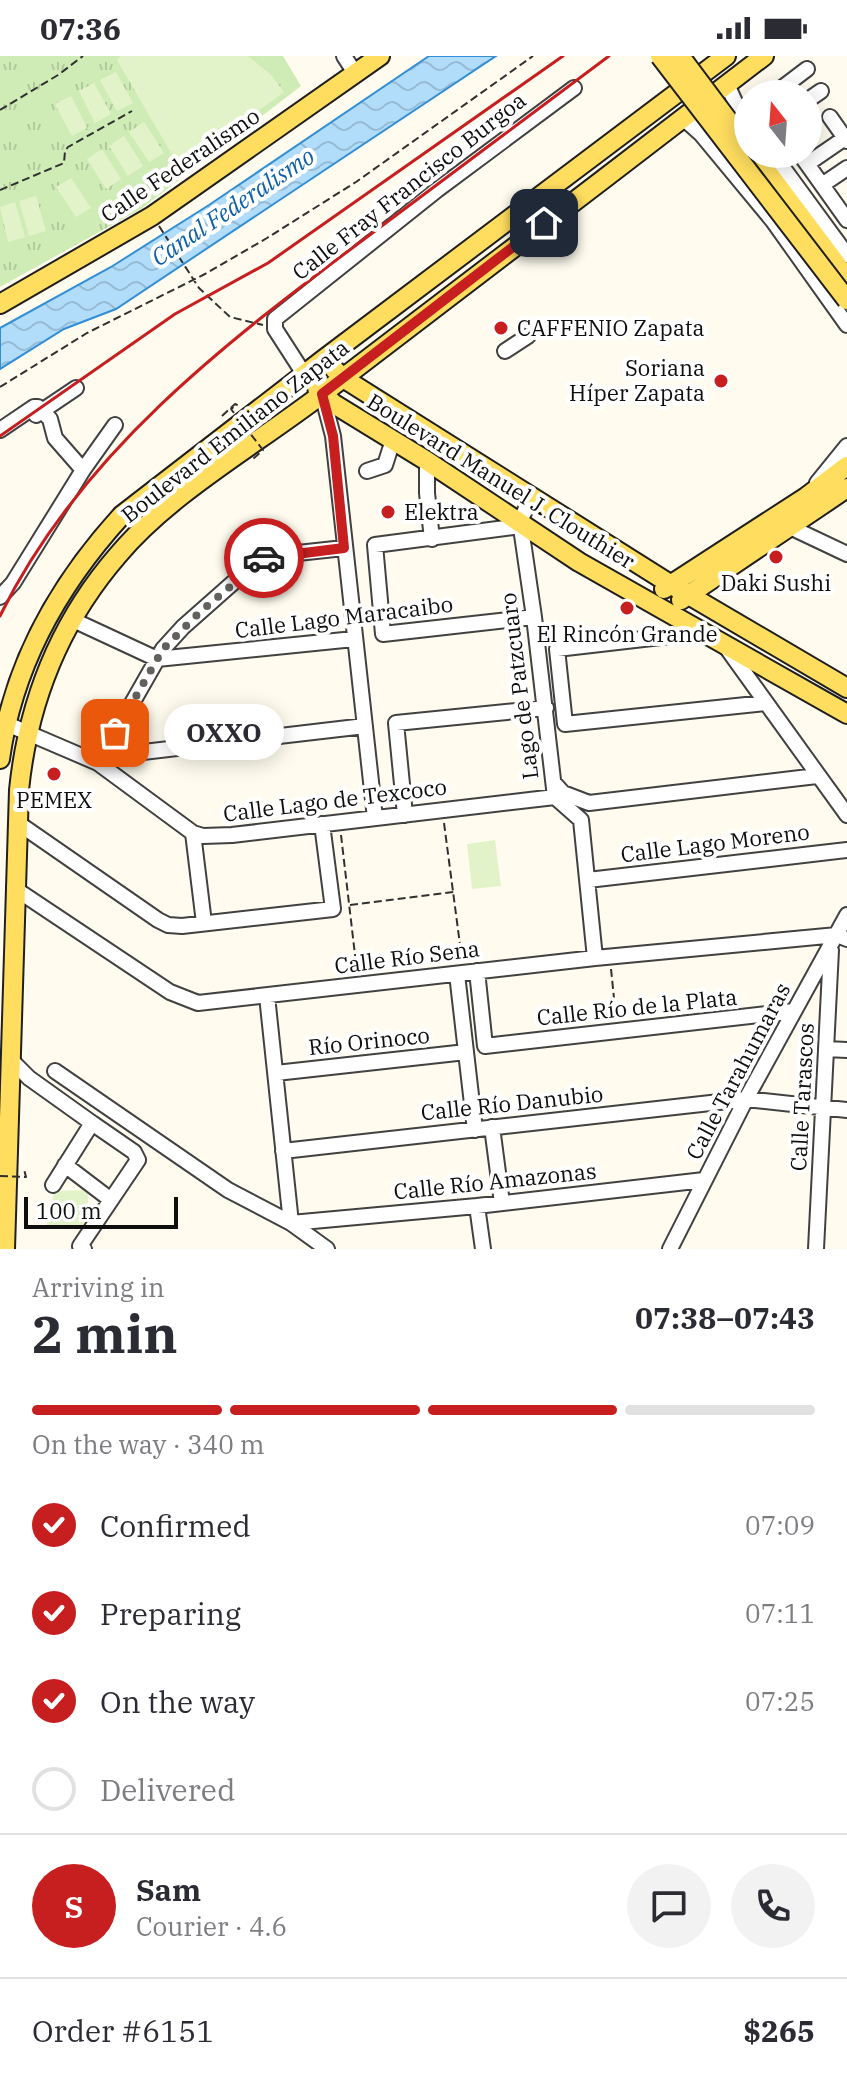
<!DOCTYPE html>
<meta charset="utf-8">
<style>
:root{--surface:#fff;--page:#f2f2f3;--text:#2b2b33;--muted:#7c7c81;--line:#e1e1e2;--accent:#c71e1f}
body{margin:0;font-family:"IBM Plex Serif",serif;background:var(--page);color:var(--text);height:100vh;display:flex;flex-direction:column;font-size:30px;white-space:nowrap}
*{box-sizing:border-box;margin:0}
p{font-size:26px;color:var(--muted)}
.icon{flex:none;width:44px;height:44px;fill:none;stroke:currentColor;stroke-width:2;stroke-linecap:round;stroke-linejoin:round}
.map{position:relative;height:1193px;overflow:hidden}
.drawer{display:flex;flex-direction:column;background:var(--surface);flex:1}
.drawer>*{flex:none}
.needle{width:52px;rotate:343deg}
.controls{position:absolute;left:734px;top:24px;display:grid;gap:16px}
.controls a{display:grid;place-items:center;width:88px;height:88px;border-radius:50%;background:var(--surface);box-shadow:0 4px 20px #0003;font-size:40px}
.scale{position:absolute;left:24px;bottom:20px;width:154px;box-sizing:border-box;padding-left:8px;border:4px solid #0e0e0e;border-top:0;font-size:22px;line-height:28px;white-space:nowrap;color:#0e0e0e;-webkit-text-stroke:6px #fff;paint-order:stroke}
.pin{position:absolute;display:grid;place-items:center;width:68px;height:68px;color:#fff;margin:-34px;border-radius:16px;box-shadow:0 4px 12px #0006}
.courier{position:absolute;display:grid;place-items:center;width:80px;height:80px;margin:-40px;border:6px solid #c71e1f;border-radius:50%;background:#fff;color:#222;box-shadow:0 2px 10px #0007}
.bubble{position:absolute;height:56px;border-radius:28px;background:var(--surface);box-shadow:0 4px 20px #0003;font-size:26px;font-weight:800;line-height:56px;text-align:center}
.overview em{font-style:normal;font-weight:800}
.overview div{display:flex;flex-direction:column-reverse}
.overview{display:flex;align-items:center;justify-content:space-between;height:136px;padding:0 32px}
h1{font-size:52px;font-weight:800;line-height:60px}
.bar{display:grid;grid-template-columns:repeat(4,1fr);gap:12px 8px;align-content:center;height:96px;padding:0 32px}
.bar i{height:10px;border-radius:6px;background:var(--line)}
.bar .on{background:var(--accent)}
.bar p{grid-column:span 4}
.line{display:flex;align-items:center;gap:20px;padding:0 32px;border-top:2px solid var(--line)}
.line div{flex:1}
.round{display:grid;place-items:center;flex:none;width:84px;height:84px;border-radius:42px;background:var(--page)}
ol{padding:0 32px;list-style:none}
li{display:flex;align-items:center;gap:24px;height:88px}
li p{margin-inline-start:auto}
li .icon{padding:8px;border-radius:50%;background:var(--accent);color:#fff;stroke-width:4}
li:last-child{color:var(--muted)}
li i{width:44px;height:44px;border:4px solid var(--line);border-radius:50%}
.status{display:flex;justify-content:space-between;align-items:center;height:56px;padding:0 40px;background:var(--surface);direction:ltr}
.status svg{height:22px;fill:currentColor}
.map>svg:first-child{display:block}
.grass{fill:url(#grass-tufts)}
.pitch{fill:#e3f3c9}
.water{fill:url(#water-waves);stroke:#338fd5;stroke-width:2}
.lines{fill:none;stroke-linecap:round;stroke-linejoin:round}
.minor-casing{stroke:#414141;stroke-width:18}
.major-casing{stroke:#1f1f1f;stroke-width:22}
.path{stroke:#303030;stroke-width:2;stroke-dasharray:8 4;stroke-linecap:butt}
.minor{stroke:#fff;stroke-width:14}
.major{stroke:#ffde5f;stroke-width:18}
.rail{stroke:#c71e1f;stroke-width:3}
.major-bridge-casing{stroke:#1f1f1f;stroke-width:22;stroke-linecap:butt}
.path-bridge{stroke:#303030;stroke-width:2;stroke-dasharray:8 4;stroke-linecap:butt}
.major-bridge{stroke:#ffde5f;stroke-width:18}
.done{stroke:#62615d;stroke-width:8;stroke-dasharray:0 14.4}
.route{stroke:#c71e1f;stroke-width:10}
.poi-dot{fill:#c71e1f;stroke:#fff;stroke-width:3}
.labels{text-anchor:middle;stroke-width:8;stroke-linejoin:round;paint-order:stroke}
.street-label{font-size:22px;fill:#0e0e0e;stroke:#fff}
.poi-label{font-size:22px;fill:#0e0e0e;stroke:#fff}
.water-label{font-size:24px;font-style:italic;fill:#1060a8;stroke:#fff}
</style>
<div class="status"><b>07:36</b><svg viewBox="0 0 49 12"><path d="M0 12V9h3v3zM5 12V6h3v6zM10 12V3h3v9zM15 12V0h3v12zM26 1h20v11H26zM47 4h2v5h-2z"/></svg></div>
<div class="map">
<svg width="847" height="1193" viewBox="0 0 847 1193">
<defs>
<pattern id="grass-tufts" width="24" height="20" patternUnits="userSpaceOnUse" patternTransform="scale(2)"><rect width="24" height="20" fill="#d0ecb6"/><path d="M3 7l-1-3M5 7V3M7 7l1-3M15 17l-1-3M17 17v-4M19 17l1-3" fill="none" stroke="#b1c99b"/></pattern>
<pattern id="water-waves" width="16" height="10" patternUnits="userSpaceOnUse" patternTransform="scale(2)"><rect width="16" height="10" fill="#b1dcfa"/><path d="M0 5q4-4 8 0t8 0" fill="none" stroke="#97bcd5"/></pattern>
</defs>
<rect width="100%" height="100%" fill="#fffcef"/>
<path class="grass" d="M0,0H283L301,30L141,153L0,231Z"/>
<path class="pitch" d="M121,0H248L271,19L284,36L188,106L174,102L117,4Z
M116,16L133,47L117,55L100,24Z
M94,27L111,58L95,67L79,35Z
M71,40L87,72L72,80L55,48Z
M144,66L164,97L149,106L129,76Z
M124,80L143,110L128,120L109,90Z
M102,93L121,123L106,133L87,103Z
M71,122L91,152L76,161L56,131Z
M36,140L46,175L29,180L19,145Z
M15,146L25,181L8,186L0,151Z
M495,784L501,830L472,833L467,788Z
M88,1134V1173L46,1171L54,1135Z"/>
<path class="water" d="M429,0H496L116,253L64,273L0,313V272L111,211L209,149Z"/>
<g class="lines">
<defs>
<path id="minor" d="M344,0L355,17
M727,28L735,46L748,64
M774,38L807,13
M808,44L821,35
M830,61L847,85
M683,62L701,78L773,165L847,269
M773,98L847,199
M800,98L847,164
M807,108L845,82
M822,129L847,112
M505,295L528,280
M304,318L275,273V263L437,134L574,32
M322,338L333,380L375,762
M36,359L76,332
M0,374L34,351H38L50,363L55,382L83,414
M427,405V437L432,483
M367,415L385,409L393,384
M817,427L847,390
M532,440L520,465L534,561L555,741L581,764L595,902
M521,470L375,489L383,578L534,561
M790,471L847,498
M0,541L13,527L83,414L115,369
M71,563L157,603L354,583
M704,576L557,593L565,668L765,647
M726,591L847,759
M7,668L98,707L193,777L203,780L232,779L555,741
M101,701L365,670
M98,707L163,593L183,571L252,510L270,500L344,492
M554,727L563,737L589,747L817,720
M405,759L396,667L546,652
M18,767L158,864L168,869L182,870L333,853L322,768
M193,777L204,867
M588,824L847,794
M14,832L170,936L198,947L595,902L837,879L847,883
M477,915L485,990L794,955
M457,918L475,1074
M267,940L291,1167
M826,993L847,994
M11,1004L29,1022L92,1067L53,1129
M55,1015L228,1134L291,1167L327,1193
M276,1017L466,996
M492,1071L502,1147
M283,1095L746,1043L847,1054
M65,1109L111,1144
M477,1150L483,1193
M291,1167L477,1150L704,1124
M84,1193L80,1190L138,1104L134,1096L92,1067
M670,1193L746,1043L847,859
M816,1193L831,894"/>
<path id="major" d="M754,98L847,222
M0,248L152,160L380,0
M334,313L343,322L670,528L847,632
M317,332L334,348L427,405L579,506L847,658
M664,533L806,441L847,410
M681,544L847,432
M0,703C13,609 59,528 122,459L324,303L726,0
M5,1193L19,734C28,646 60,566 118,499C170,437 257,388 322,338C469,226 617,113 764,0"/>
</defs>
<use href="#minor" class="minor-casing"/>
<use href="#major" class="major-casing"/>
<path class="path" d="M0,54L58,19L83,0
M0,134L64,107L65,95L68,91L132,55
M159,170L199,232L230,261L263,269
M0,331L87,277L205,218L267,182L356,126L533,0
M444,767L462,904
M341,779L357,916
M350,849L454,836
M611,913L616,962"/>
<use href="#minor" class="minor"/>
<use href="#major" class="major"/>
<path class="rail" d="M0,380L175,258L268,207L563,0
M0,560C79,398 226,286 367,181C448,121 528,60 609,0"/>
<defs>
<path id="major-bridge" d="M660,0L847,244
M680,0L748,91"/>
</defs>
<use href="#major-bridge" class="major-bridge-casing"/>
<path class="path-bridge" d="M222,360L235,348L237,349L231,353L263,394L253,403
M0,1120L26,1121L24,1113"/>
<use href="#major-bridge" class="major-bridge"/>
</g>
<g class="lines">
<path class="done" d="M115,677L163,593L200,556L264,502"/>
<path class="route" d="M264,502L344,492L333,380L322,338L544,167"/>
</g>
<g class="poi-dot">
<circle cx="501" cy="272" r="8"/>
<circle cx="721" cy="325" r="8"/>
<circle cx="388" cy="456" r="8"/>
<circle cx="776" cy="501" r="8"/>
<circle cx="627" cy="552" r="8"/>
<circle cx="54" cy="718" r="8"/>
</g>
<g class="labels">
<g class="street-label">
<text transform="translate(180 109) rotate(-34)" y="8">Calle Federalismo</text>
<text transform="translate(409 130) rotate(-38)" y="8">Calle Fray Francisco Burgoa</text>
<text transform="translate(235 375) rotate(-38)" y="8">Boulevard Emiliano Zapata</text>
<text transform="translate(501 425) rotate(32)" y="8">Boulevard Manuel J. Clouthier</text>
<text transform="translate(344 561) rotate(-7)" y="8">Calle Lago Maracaibo</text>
<text transform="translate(519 630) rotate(-97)" y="8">Lago de Patzcuaro</text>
<text transform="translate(335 744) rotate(-7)" y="8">Calle Lago de Texcoco</text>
<text transform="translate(715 787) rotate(-7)" y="8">Calle Lago Moreno</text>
<text transform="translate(407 901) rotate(-7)" y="8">Calle Río Sena</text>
<text transform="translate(637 951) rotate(-6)" y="8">Calle Río de la Plata</text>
<text transform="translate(369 985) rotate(-6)" y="8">Río Orinoco</text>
<text transform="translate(738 1015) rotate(-62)" y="8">Calle Tarahumaras</text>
<text transform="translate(802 1041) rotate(-87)" y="8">Calle Tarascos</text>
<text transform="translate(512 1047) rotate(-6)" y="8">Calle Río Danubio</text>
<text transform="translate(495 1125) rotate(-6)" y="8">Calle Río Amazonas</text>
</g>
<g class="poi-label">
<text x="517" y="280" text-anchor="start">CAFFENIO Zapata</text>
<text x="705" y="320" text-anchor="end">Soriana<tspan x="705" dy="25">Híper Zapata</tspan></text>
<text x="404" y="464" text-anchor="start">Elektra</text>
<text x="776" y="535">Daki Sushi</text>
<text x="627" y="586">El Rincón Grande</text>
<text x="54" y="752">PEMEX</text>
</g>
<g class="water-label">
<text transform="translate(233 151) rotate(-34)" y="8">Canal Federalismo</text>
</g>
</g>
</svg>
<div class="controls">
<a><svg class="needle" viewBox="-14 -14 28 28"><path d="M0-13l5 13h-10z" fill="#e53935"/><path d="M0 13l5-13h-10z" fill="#7c7c81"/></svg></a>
</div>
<div class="scale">100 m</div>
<div class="pin" style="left:115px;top:677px;background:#ea580c"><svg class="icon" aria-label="bag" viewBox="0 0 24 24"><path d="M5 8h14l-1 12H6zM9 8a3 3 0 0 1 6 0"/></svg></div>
<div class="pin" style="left:544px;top:167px;background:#1f2937"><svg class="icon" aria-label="home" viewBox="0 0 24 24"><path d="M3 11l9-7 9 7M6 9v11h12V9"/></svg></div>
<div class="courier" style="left:264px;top:502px"><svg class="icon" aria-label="car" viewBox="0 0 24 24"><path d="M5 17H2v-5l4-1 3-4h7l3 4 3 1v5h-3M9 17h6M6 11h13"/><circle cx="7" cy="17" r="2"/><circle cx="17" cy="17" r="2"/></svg></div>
<div class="bubble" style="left:164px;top:648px;width:120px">OXXO</div>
</div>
<section class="drawer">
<div class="overview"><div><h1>2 min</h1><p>Arriving in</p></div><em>07:38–07:43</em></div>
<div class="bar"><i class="on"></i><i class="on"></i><i class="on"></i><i></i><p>On the way · 340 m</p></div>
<ol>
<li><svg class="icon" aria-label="check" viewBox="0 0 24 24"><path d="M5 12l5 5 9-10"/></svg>Confirmed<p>07:09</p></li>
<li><svg class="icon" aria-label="check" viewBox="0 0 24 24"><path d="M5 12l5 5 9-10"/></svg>Preparing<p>07:11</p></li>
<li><svg class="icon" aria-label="check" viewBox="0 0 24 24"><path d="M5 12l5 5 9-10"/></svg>On the way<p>07:25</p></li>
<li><i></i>Delivered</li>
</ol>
<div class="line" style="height:144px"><b class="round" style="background:var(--accent);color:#fff">S</b><div><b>Sam</b><p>Courier · 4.6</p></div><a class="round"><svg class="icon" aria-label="chat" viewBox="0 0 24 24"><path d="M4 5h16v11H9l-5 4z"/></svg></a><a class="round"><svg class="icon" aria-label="phone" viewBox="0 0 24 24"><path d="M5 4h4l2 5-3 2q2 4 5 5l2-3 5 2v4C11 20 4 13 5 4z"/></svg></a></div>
<div class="line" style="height:104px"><div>Order #6151</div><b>$265</b></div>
</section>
